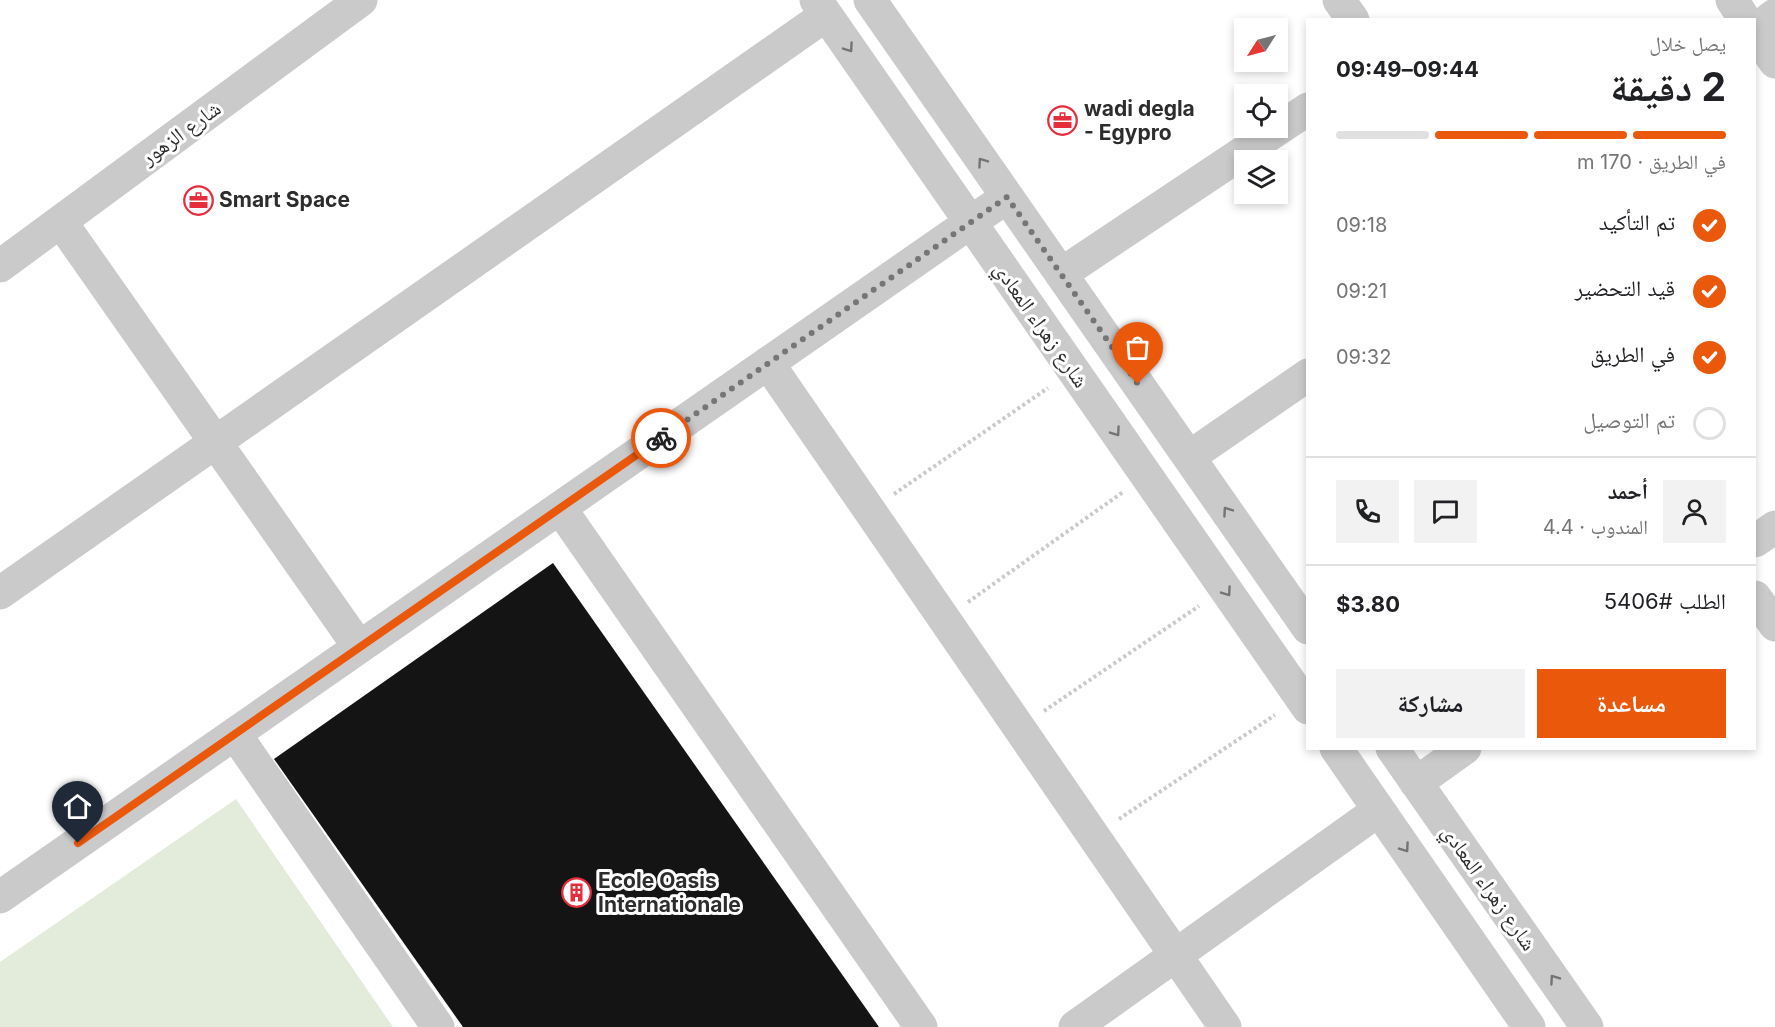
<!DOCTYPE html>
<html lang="ar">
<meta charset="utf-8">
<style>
:root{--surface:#fff;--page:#f2f2f2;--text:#202124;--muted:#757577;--line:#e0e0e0;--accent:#ea580c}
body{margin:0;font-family:Inter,"Noto Naskh Arabic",sans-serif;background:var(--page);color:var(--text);direction:rtl;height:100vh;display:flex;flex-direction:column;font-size:22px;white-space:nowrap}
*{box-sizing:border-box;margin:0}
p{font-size:20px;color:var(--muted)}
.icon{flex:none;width:33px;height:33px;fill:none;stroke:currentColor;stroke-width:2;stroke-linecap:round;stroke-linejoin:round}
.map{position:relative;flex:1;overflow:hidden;direction:ltr}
.details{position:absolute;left:1306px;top:18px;width:450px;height:732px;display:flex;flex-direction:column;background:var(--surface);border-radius:0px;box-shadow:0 3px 9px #0003;direction:rtl}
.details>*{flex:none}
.needle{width:39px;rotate:234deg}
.buttons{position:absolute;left:1234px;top:18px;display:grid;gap:12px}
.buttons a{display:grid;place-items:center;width:54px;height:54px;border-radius:0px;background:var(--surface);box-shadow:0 3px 9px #0003;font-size:30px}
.pin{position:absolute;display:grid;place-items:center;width:51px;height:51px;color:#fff;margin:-62px -26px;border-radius:50% 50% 50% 0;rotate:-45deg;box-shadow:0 0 6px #0007}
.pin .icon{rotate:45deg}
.courier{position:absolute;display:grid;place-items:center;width:60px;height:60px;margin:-30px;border:4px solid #ea580c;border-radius:50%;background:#fff;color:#222;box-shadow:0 2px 8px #0007}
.headline em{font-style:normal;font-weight:700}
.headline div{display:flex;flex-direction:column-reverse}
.headline{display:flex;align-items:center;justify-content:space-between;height:102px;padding:0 30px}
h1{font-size:39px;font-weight:700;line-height:45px}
.bar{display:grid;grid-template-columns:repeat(4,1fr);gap:9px 6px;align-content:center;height:72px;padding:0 30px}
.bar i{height:8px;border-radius:4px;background:var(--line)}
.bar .on{background:var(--accent)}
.bar p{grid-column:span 4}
.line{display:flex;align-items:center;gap:15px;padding:0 30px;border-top:2px solid var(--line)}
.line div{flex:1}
.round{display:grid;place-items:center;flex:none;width:63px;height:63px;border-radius:0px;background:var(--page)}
ol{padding:0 30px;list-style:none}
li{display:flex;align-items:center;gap:18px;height:66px}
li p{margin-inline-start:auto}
li .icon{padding:6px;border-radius:50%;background:var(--accent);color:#fff;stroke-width:4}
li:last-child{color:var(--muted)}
li i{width:33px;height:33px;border:3px solid var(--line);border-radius:50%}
.cta{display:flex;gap:12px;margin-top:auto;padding:12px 30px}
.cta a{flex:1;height:69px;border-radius:0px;background:var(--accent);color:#fff;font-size:24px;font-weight:700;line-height:69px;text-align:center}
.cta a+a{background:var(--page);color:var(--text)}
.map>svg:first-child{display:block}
.green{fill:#e3ebda}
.building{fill:#141414}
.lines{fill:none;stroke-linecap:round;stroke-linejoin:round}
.path{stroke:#cacaca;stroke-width:4;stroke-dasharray:3 3;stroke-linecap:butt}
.minor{stroke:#cacaca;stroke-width:33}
.oneway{stroke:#747474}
.done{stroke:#767676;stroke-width:6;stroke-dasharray:0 10.8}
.route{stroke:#ea580c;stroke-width:8}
.labels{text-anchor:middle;stroke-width:6;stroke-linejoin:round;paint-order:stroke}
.poi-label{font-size:21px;font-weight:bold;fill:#2d2d2d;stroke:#fff;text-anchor:start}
.street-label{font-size:21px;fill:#2d2d2d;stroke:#fff}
</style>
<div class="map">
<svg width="1775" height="1027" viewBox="0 0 1775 1027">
<rect width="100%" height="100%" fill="#fff"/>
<path class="green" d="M236,799L393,1027H0V962Z"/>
<path class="building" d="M553,563L879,1027H463L274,759Z"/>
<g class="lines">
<path class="path" d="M894,494L1048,388
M968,602L1123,492
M1044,711L1199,606
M1119,819L1275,715"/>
<path class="minor" d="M816,0L1308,708
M870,0L1308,628
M1339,0L1353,20
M1732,0L1745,20
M1755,30L1775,15
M1755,34L1775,62
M61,222L359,647
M0,266L361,0
M1061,274L1308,109
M768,363L1225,1027
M1189,457L1308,375
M560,508L921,1027
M1755,541L1775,527
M0,593L826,15
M1755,597L1775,625
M235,734L438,1027
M1336,748L1529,1027
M1392,748L1587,1027
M1416,783L1465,748
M0,897L1007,197
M1075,1027L1379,810"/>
</g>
<defs><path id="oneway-chevron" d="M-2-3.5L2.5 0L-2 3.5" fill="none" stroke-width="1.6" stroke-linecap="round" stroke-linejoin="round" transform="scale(1.5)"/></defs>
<g class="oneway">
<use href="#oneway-chevron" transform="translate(849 48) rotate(55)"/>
<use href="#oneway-chevron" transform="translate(982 162) rotate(-125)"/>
<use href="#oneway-chevron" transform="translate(1116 432) rotate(55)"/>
<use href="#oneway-chevron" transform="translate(1227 511) rotate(-125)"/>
<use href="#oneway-chevron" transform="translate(1227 592) rotate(55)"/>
<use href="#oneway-chevron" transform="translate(1405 848) rotate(55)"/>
<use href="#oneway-chevron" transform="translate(1554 979) rotate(-125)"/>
</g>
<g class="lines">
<path class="done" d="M661,438L1007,197L1138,384"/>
<path class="route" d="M78,843L661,438"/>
</g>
<defs>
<symbol id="office-ring" viewBox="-11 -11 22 22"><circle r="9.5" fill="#fff" stroke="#e62d3e" stroke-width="1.5"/><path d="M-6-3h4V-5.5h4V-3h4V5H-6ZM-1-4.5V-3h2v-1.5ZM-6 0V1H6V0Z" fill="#e62d3e"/></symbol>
<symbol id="building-ring" viewBox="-11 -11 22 22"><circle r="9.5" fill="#fff" stroke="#e62d3e" stroke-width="1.5"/><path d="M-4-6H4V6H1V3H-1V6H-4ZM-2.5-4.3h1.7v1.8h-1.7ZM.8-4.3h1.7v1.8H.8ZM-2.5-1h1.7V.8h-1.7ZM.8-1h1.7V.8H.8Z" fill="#e62d3e"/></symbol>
</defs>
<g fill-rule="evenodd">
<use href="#office-ring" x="1046" y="104" width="33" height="33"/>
<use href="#office-ring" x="182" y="184" width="33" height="33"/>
<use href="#building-ring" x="560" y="876" width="33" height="33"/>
</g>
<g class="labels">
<g class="poi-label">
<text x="1084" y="116">wadi degla<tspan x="1084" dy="24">- Egypro</tspan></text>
<text x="219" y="207">Smart Space</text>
<text x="598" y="888">Ecole Oasis<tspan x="598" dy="24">Internationale</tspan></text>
</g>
<g class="street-label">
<text transform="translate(181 133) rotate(-36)" y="7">شارع الزهور</text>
<text transform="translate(1041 325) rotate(55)" y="7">شارع زهراء المعادي</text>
<text transform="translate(1489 888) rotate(55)" y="7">شارع زهراء المعادي</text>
</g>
</g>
</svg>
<div class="buttons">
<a><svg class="needle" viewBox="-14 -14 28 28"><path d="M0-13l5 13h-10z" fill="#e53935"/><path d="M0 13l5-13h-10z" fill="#757577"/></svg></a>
<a><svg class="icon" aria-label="locate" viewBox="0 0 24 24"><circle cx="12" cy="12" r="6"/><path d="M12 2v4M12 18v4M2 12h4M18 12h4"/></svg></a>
<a><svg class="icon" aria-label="layers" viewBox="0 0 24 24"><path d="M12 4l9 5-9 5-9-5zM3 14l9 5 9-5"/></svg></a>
</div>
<div class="pin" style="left:1138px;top:384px;background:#ea580c"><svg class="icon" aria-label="bag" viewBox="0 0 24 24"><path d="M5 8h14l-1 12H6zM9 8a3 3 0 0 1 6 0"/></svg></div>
<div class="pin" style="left:78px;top:843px;background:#1f2937"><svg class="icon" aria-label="home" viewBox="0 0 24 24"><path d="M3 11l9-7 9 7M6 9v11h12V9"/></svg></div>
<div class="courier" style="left:661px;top:438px"><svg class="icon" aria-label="bike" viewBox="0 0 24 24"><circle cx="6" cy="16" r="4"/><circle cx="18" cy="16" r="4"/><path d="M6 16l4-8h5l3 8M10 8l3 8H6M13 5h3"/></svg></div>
<section class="details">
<div class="headline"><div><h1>2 دقيقة</h1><p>يصل خلال</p></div><em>09:44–09:49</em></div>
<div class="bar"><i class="on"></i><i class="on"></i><i class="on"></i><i></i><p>في الطريق · 170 m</p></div>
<ol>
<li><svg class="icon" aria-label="check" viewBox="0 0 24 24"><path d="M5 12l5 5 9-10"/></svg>تم التأكيد<p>09:18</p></li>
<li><svg class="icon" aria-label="check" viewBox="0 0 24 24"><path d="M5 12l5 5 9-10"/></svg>قيد التحضير<p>09:21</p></li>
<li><svg class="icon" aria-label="check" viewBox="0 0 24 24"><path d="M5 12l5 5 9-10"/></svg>في الطريق<p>09:32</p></li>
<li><i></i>تم التوصيل</li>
</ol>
<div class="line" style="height:108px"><a class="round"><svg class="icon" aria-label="person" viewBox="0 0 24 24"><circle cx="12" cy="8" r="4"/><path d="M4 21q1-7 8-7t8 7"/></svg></a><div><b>أحمد</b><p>المندوب · 4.4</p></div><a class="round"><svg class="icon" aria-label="chat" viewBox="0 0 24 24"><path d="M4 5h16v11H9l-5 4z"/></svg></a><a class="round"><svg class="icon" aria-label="phone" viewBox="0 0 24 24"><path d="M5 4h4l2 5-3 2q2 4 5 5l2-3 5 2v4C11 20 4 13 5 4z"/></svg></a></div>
<div class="line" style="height:78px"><div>الطلب #5406</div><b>$3.80</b></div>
<div class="cta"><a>مساعدة</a><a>مشاركة</a></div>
</section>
</div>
